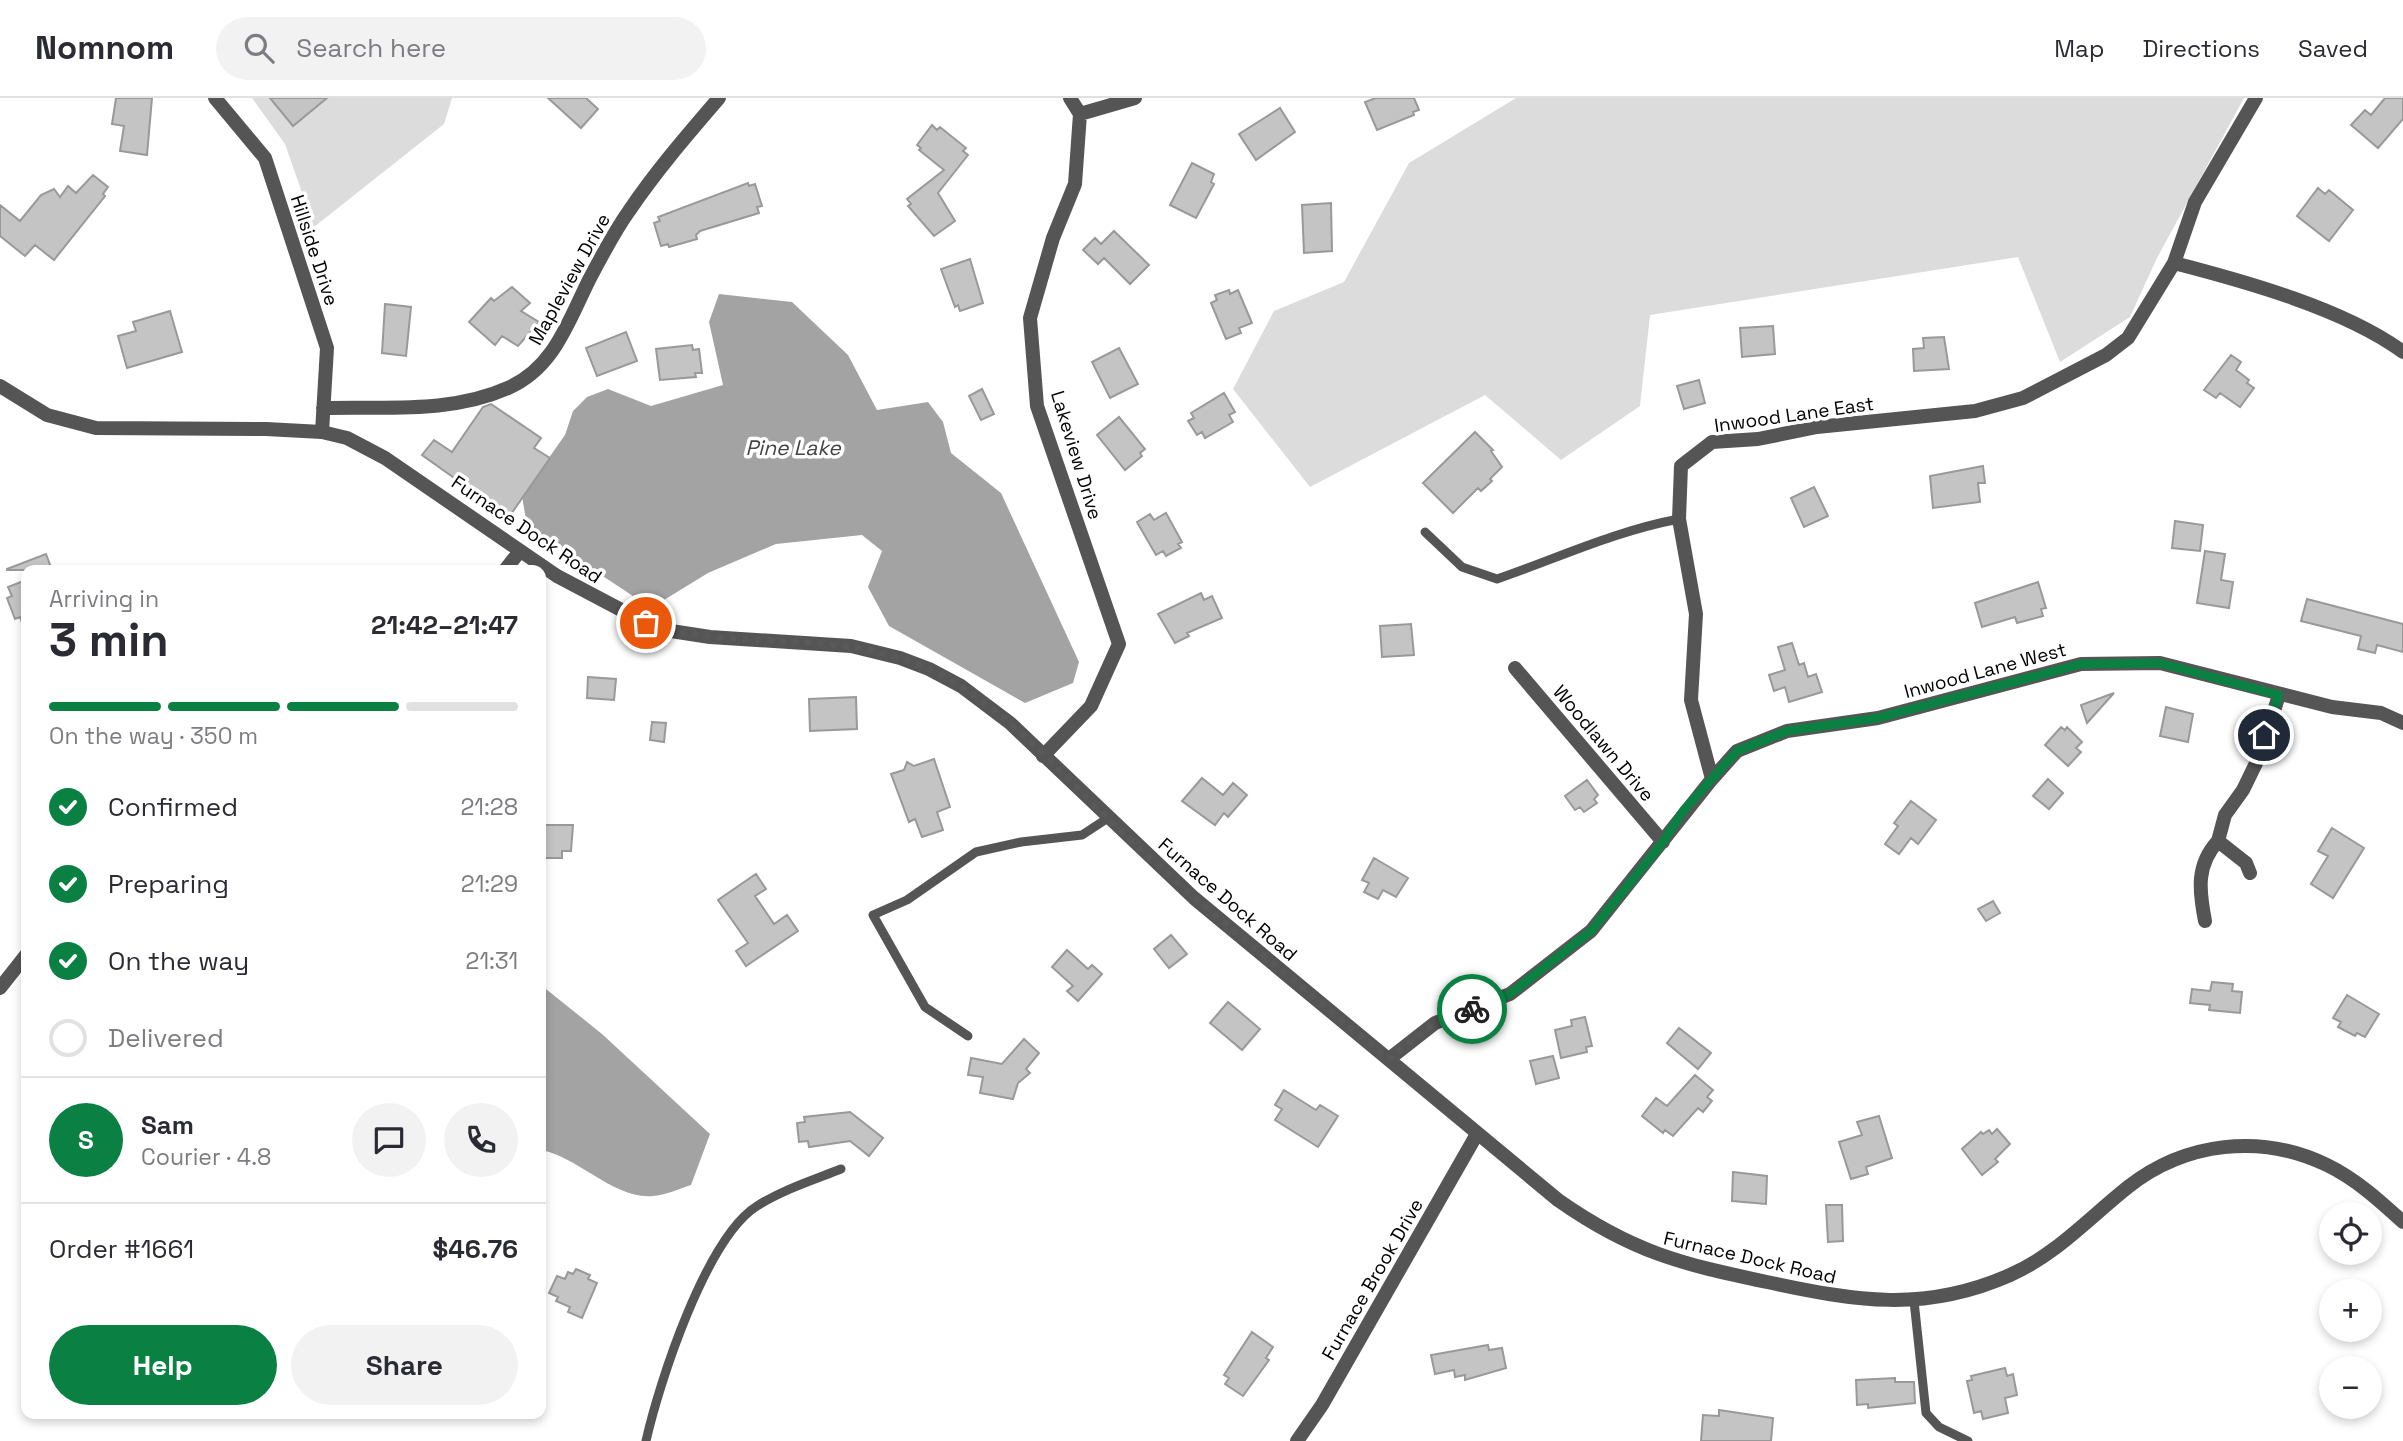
<!DOCTYPE html>
<meta charset="utf-8">
<style>
:root{--surface:#fff;--page:#f2f2f3;--text:#2b2b33;--muted:#7c7c81;--line:#e1e1e2;--accent:#0b8043}
body{margin:0;font-family:"Space Grotesk",sans-serif;background:var(--page);color:var(--text);height:100vh;display:flex;flex-direction:column;font-size:26px;white-space:nowrap}
*{box-sizing:border-box;margin:0}
p{font-size:23px;color:var(--muted)}
.icon{flex:none;width:38px;height:38px;fill:none;stroke:currentColor;stroke-width:2;stroke-linecap:round;stroke-linejoin:round}
.map{position:relative;flex:1;overflow:hidden}
.drawer{position:absolute;left:21px;top:467px;width:525px;height:854px;display:flex;flex-direction:column;background:var(--surface);border-radius:14px;box-shadow:0 4px 10px #0003}
.drawer>*{flex:none}
.controls{position:absolute;left:2319px;top:1104px;display:grid;gap:14px}
.controls a{display:grid;place-items:center;width:63px;height:63px;border-radius:50%;background:var(--surface);box-shadow:0 4px 10px #0003;font-size:35px}
.pin{position:absolute;display:grid;place-items:center;width:60px;height:60px;color:#fff;margin:-30px;border:4px solid #fff;border-radius:50%;box-shadow:0 2px 7px #0007}
.courier{position:absolute;display:grid;place-items:center;width:70px;height:70px;margin:-35px;border:5px solid #0b8043;border-radius:50%;background:#fff;color:#222;box-shadow:0 2px 9px #0007}
.overview em{font-style:normal;font-weight:700}
.overview div{display:flex;flex-direction:column-reverse}
.overview{display:flex;align-items:center;justify-content:space-between;height:119px;padding:0 28px}
h1{font-size:46px;font-weight:700;line-height:52px}
.bar{display:grid;grid-template-columns:repeat(4,1fr);gap:10px 7px;align-content:center;height:84px;padding:0 28px}
.bar i{height:9px;border-radius:5px;background:var(--line)}
.bar .active{background:var(--accent)}
.bar p{grid-column:span 4}
.line{display:flex;align-items:center;gap:18px;padding:0 28px;border-top:2px solid var(--line)}
.line div{flex:1}
.round{display:grid;place-items:center;flex:none;width:74px;height:74px;border-radius:37px;background:var(--page)}
ol{padding:0 28px;list-style:none}
li{display:flex;align-items:center;gap:21px;height:77px}
li p{margin-inline-start:auto}
li .icon{padding:7px;border-radius:50%;background:var(--accent);color:#fff;stroke-width:4}
li:last-child{color:var(--muted)}
li i{width:38px;height:38px;border:4px solid var(--line);border-radius:50%}
.cta{display:flex;gap:14px;margin-top:auto;padding:14px 28px}
.cta a{flex:1;height:80px;border-radius:42px;background:var(--accent);color:#fff;font-size:28px;font-weight:700;line-height:80px;text-align:center}
.cta a+a{background:var(--page);color:var(--text)}
header{display:flex;align-items:center;gap:42px;box-sizing:border-box;height:98px;padding:0 35px;background:var(--surface);border-bottom:2px solid var(--line)}
header strong{font-size:33px}
nav{display:flex;gap:38px;margin-inline-start:auto;font-size:24px}
.search{width:490px;height:63px;background:var(--page);display:flex;align-items:center;gap:18px;box-sizing:border-box;padding:0 24px;border-radius:38px;color:var(--muted);font-size:26px}
.map>svg:first-child{display:block}
.green{fill:#dcdcdc}
.water{fill:#a3a3a3}
.building{fill:#c4c4c4;stroke:#999;stroke-width:2}
.lines{fill:none;stroke-linecap:round;stroke-linejoin:round}
.service{stroke:#555;stroke-width:9}
.minor{stroke:#555;stroke-width:14}
.tertiary{stroke:#555;stroke-width:14}
.done{stroke:#595959;stroke-width:7;stroke-dasharray:0 12.6}
.route{stroke:#0b8043;stroke-width:9}
.labels{text-anchor:middle;stroke-width:7;stroke-linejoin:round;paint-order:stroke}
.street-label{font-size:19px;fill:#000;stroke:#fff}
.water-label{font-size:21px;font-style:italic;fill:#444;stroke:#fff}
</style>
<header>
<strong>Nomnom</strong>
<div class="search"><svg class="icon" aria-label="search" viewBox="0 0 24 24"><circle cx="10" cy="10" r="6"/><path d="M15 15l6 6"/></svg>Search here</div>
<nav><a>Map</a><a>Directions</a><a>Saved</a></nav>
</header>
<div class="map">
<svg width="2403" height="1343" viewBox="0 0 2403 1343">
<rect width="100%" height="100%" fill="#fff"/>
<path class="green" d="M252,0H452L444,26L314,129L285,46Z
M1516,0H2244L2157,160L2130,219L2060,264L2018,159L1650,217L1640,308L1561,362L1485,297L1310,389L1233,291L1274,213L1344,184L1409,65Z"/>
<path class="water" d="M719,196L792,204L848,257L877,312L928,304L943,324L951,355L1001,395L1079,564L1073,585L1025,605L889,528L868,489L882,453L862,437L776,446L708,475L664,502H639L527,428L522,398L565,337L573,313L587,299L608,291L651,308L723,287L709,224Z
M541,887L602,936L710,1036L691,1087C679,1091 665,1097 653,1098C615,1102 577,1058 541,1052Z"/>
<path class="building" d="M116,0H152L147,57L120,53L124,28L112,26Z
M270,0H327L293,28Z
M548,0H586L598,11L581,30Z
M1376,0H1414L1419,12L1413,14L1414,17L1377,32L1365,4Z
M2385,0H2403V21L2378,50L2351,27L2365,12L2371,17Z
M1280,10L1295,34L1256,62L1239,36Z
M932,27L937,32L940,29L966,50L963,53L968,57L938,95L955,123L934,138L908,108L911,106L907,101L944,72L919,52L921,50L917,47Z
M1192,65L1214,76L1211,84L1214,86L1196,120L1170,107Z
M93,77L108,89L103,96L105,98L54,162L35,147L25,158L0,138V107L20,123L41,97L54,91L60,99L68,88L76,95Z
M748,85L749,88L755,86L762,108L757,109L759,115L700,133L696,137L697,141L669,149L668,146L661,148L654,125L660,123L658,119Z
M2318,90L2325,96L2329,92L2353,112L2329,143L2297,118Z
M1331,105L1332,153L1304,155L1302,107Z
M1114,133L1149,167L1130,186L1104,160L1098,166L1083,152L1095,140L1101,146Z
M970,161L983,205L960,213L958,207L955,209L941,171Z
M512,189L530,205L521,213L539,224L518,248L502,238L495,247L469,224L491,200L494,203Z
M1229,192L1230,196L1238,192L1252,225L1239,230L1241,235L1226,241L1211,205L1217,202L1215,197Z
M385,206L411,209L406,258L382,255Z
M170,213L182,254L127,270L118,238L136,233L133,224Z
M1773,228L1775,256L1742,259L1740,230Z
M626,234L637,263L597,278L586,250Z
M1944,239L1949,271L1914,273L1913,251L1924,250L1923,240Z
M692,247L693,252L699,251L702,275H695L696,279L660,282L656,251Z
M1119,250L1138,286L1110,300L1092,264Z
M2231,257L2241,264L2236,272L2249,282L2247,285L2254,290L2240,309L2220,295L2216,300L2204,292Z
M1699,282L1705,305L1684,311L1677,288Z
M982,291L994,316L981,322L969,298Z
M1224,295L1235,314L1229,317L1233,324L1205,340L1202,334L1197,337L1188,323L1194,320L1191,315Z
M491,306L541,340L534,350L550,360L509,419L422,357L434,342L452,354L483,309Z
M1119,319L1145,351L1140,355L1142,358L1125,372L1097,337Z
M1475,334L1493,352L1491,353L1502,369L1490,381L1492,383L1481,393L1478,390L1453,415L1423,385Z
M1983,368L1985,385H1978L1980,404L1933,410L1930,378Z
M1814,389L1828,418L1804,429L1791,400Z
M1166,415L1182,444L1178,446L1181,450L1166,458L1163,453L1156,457L1137,424L1150,416L1154,422Z
M2175,423L2203,427L2200,453L2172,450Z
M2205,453L2225,456L2221,482L2233,484L2229,510L2197,505Z
M46,456L52,472H7V471Z
M26,482V533H25L20,519L15,521L7,500L12,498L8,489Z
M2038,484L2046,510L2041,511L2043,518L2017,525L2015,519L1982,529L1975,505Z
M1201,495L1204,502L1212,498L1222,520L1187,535L1189,538L1175,545L1158,516Z
M2307,501L2403,526V554L2377,547L2375,555L2358,551L2361,538L2301,523Z
M1411,526L1414,557L1382,559L1380,528Z
M1792,545L1799,567L1804,565L1808,579L1816,576L1822,594L1789,604L1785,589L1774,593L1769,577L1785,572L1778,549Z
M588,579L616,581L614,602L587,600Z
M2114,595L2087,625L2081,607Z
M856,599L857,631L810,633L809,601Z
M2166,609L2193,616L2188,644L2160,638Z
M652,624L666,625L664,644L650,642Z
M2061,629L2065,632L2067,629L2082,644L2076,650L2081,654L2068,668L2045,647Z
M934,661L950,709L937,714L943,732L922,739L915,721L909,724L891,676L904,672L907,664L914,668Z
M1202,680L1223,697L1233,685L1247,697L1228,719L1224,715L1215,727L1182,703Z
M2048,681L2063,695L2049,711L2033,698Z
M1587,682L1598,697L1594,701L1597,705L1584,714L1580,709L1575,712L1565,698Z
M1911,703L1936,722L1918,746L1911,740L1899,756L1885,746L1898,728L1894,725Z
M541,727H573L571,753H562V760H541Z
M2332,730L2364,750L2333,800L2311,786L2328,758L2318,753Z
M1374,760L1408,780L1396,799L1383,792L1378,801L1364,794L1369,785L1362,782Z
M756,776L766,791L755,798L774,826L787,817L798,833L746,868L736,853L748,845L718,802Z
M1993,803L2000,815L1986,823L1978,811Z
M1171,837L1187,856L1169,870L1154,851Z
M1067,852L1088,871L1092,867L1102,876L1078,903L1067,893L1073,888L1052,869Z
M2212,884L2233,886L2232,893L2242,894L2240,915L2209,912L2210,907L2190,905L2192,891L2210,893Z
M2347,897L2379,916L2365,939L2357,935L2355,938L2338,929L2341,924L2333,920Z
M1228,904L1260,931L1242,952L1210,925Z
M1585,919L1592,948L1586,949L1587,954L1561,960L1555,932L1572,928L1571,922Z
M1679,930L1711,955L1698,971L1667,945Z
M1024,941L1039,955L1026,971L1030,975L1018,985L1013,1001L980,995L983,979L968,977L971,960L1002,966Z
M1553,958L1559,980L1536,986L1530,963Z
M1695,977L1713,992L1707,999L1712,1003L1703,1014L1698,1010L1673,1038L1665,1032L1663,1035L1642,1018L1656,1000L1667,1008Z
M1284,992L1316,1012L1320,1007L1338,1018L1318,1049L1275,1022L1282,1011L1275,1007Z
M850,1014L883,1040L869,1058L850,1043L809,1049L808,1043L799,1044L797,1025L805,1024L804,1019Z
M1879,1018L1892,1060L1866,1069L1868,1076L1851,1081L1839,1044L1862,1037L1857,1024Z
M1997,1031L2010,1046L1995,1061L1998,1064L1982,1077L1962,1051L1981,1034L1983,1036L1989,1032L1992,1036Z
M1733,1074L1767,1078L1766,1106L1732,1103Z
M1826,1107H1842L1843,1143L1828,1144Z
M576,1171L590,1177L588,1181L597,1185L582,1220L568,1214L570,1209L556,1203L558,1199L549,1195L557,1178L565,1181L568,1174L573,1176Z
M1252,1234L1273,1249L1266,1260L1269,1262L1243,1298L1225,1286L1229,1280L1224,1277Z
M1488,1247L1489,1252L1502,1250L1506,1270L1465,1282V1277L1455,1279L1454,1272L1435,1276L1431,1257Z
M2005,1270L2007,1278L2013,1276L2017,1297L2005,1300L2008,1315L1983,1321L1981,1313L1974,1315L1967,1283L1972,1282L1971,1278Z
M1895,1280V1284H1914L1915,1305L1868,1310V1306L1857,1307L1856,1282Z
M1719,1312L1773,1320L1771,1343H1701L1703,1317L1719,1318Z"/>
<g class="lines">
<path class="service" d="M1425,434L1462,469L1497,481C1558,460 1615,433 1679,421
M968,938L925,909L873,817L907,802L976,754L1021,744L1082,737L1108,720
M1914,1203L1926,1315L1939,1329L1968,1343
M646,1343C659,1285 706,1140 757,1108C782,1092 813,1082 841,1071"/>
<path class="minor" d="M215,0L265,60L327,250L322,334
M1070,0L1080,16
M2174,165C2244,183 2345,211 2403,254
M323,310C385,308 450,316 508,290C554,270 568,224 589,182C601,159 614,134 629,113C656,73 688,36 719,0
M505,472L520,453
M1515,570L1663,744
M1043,658L1091,608L1119,546L1037,308L1030,220L1053,140L1075,86L1080,16L1135,0
M1712,681L1737,653L1787,633L1878,620L2081,566L2160,565L2332,609L2381,615L2403,625
M2218,743L2225,717L2243,692L2260,657L2279,597
M2205,823C2199,792 2196,767 2218,743L2246,765L2250,775
M0,890L26,857
M1389,961L1435,925L1510,896L1591,833L1712,681L1691,602L1696,516L1679,421L1681,368L1712,344L1758,341L1817,329L1975,313L2023,300L2106,257L2128,240L2174,165L2195,104L2256,0
M1297,1343L1322,1307L1477,1036"/>
<path class="tertiary" d="M0,288L47,317L96,330L266,331L322,334L347,340L385,360L557,478L646,525L671,533L710,539L851,548L900,560L929,571L961,588L1010,625L1194,800L1558,1102C1632,1154 1681,1166 1767,1184C1856,1203 1924,1215 2010,1177C2056,1157 2090,1119 2128,1089C2185,1044 2261,1035 2327,1067C2356,1081 2380,1103 2403,1124"/>
</g>
<g class="lines">
<path class="done" d="M646,525C732,553 826,532 912,564C1000,597 1060,677 1127,739C1211,817 1301,888 1389,961L1435,925L1472,911"/>
<path class="route" d="M1472,911L1510,896L1591,833L1663,744L1684,712L1737,653L1787,633L1878,620L2081,566L2160,565L2279,597L2264,637"/>
</g>
<g class="labels">
<g class="street-label">
<text transform="translate(315 152) rotate(72)" y="7">Hillside Drive</text>
<text transform="translate(569 181) rotate(-61)" y="7">Mapleview Drive</text>
<text transform="translate(1794 316) rotate(-8)" y="7">Inwood Lane East</text>
<text transform="translate(1077 357) rotate(73)" y="7">Lakeview Drive</text>
<text transform="translate(527 431) rotate(34)" y="7">Furnace Dock Road</text>
<text transform="translate(1985 572) rotate(-15)" y="7">Inwood Lane West</text>
<text transform="translate(1604 645) rotate(50)" y="7">Woodlawn Drive</text>
<text transform="translate(1228 801) rotate(41)" y="7">Furnace Dock Road</text>
<text transform="translate(1750 1159) rotate(13)" y="7">Furnace Dock Road</text>
<text transform="translate(1372 1181) rotate(-60)" y="7">Furnace Brook Drive</text>
</g>
<g class="water-label">
<text x="793" y="357">Pine Lake</text>
</g>
</g>
</svg>
<div class="controls">
<a><svg class="icon" aria-label="locate" viewBox="0 0 24 24"><circle cx="12" cy="12" r="6"/><path d="M12 2v4M12 18v4M2 12h4M18 12h4"/></svg></a>
<a>+</a>
<a>−</a>
</div>
<div class="pin" style="left:646px;top:525px;background:#ea580c"><svg class="icon" aria-label="bag" viewBox="0 0 24 24"><path d="M5 8h14l-1 12H6zM9 8a3 3 0 0 1 6 0"/></svg></div>
<div class="pin" style="left:2264px;top:637px;background:#1f2937"><svg class="icon" aria-label="home" viewBox="0 0 24 24"><path d="M3 11l9-7 9 7M6 9v11h12V9"/></svg></div>
<div class="courier" style="left:1472px;top:911px"><svg class="icon" aria-label="bike" viewBox="0 0 24 24"><circle cx="6" cy="16" r="4"/><circle cx="18" cy="16" r="4"/><path d="M6 16l4-8h5l3 8M10 8l3 8H6M13 5h3"/></svg></div>
<section class="drawer">
<div class="overview"><div><h1>3 min</h1><p>Arriving in</p></div><em>21:42–21:47</em></div>
<div class="bar"><i class="active"></i><i class="active"></i><i class="active"></i><i></i><p>On the way · 350 m</p></div>
<ol>
<li><svg class="icon" aria-label="check" viewBox="0 0 24 24"><path d="M5 12l5 5 9-10"/></svg>Confirmed<p>21:28</p></li>
<li><svg class="icon" aria-label="check" viewBox="0 0 24 24"><path d="M5 12l5 5 9-10"/></svg>Preparing<p>21:29</p></li>
<li><svg class="icon" aria-label="check" viewBox="0 0 24 24"><path d="M5 12l5 5 9-10"/></svg>On the way<p>21:31</p></li>
<li><i></i>Delivered</li>
</ol>
<div class="line" style="height:126px"><b class="round" style="background:var(--accent);color:#fff">S</b><div><b>Sam</b><p>Courier · 4.8</p></div><a class="round"><svg class="icon" aria-label="chat" viewBox="0 0 24 24"><path d="M4 5h16v11H9l-5 4z"/></svg></a><a class="round"><svg class="icon" aria-label="phone" viewBox="0 0 24 24"><path d="M5 4h4l2 5-3 2q2 4 5 5l2-3 5 2v4C11 20 4 13 5 4z"/></svg></a></div>
<div class="line" style="height:91px"><div>Order #1661</div><b>$46.76</b></div>
<div class="cta"><a>Help</a><a>Share</a></div>
</section>
</div>
